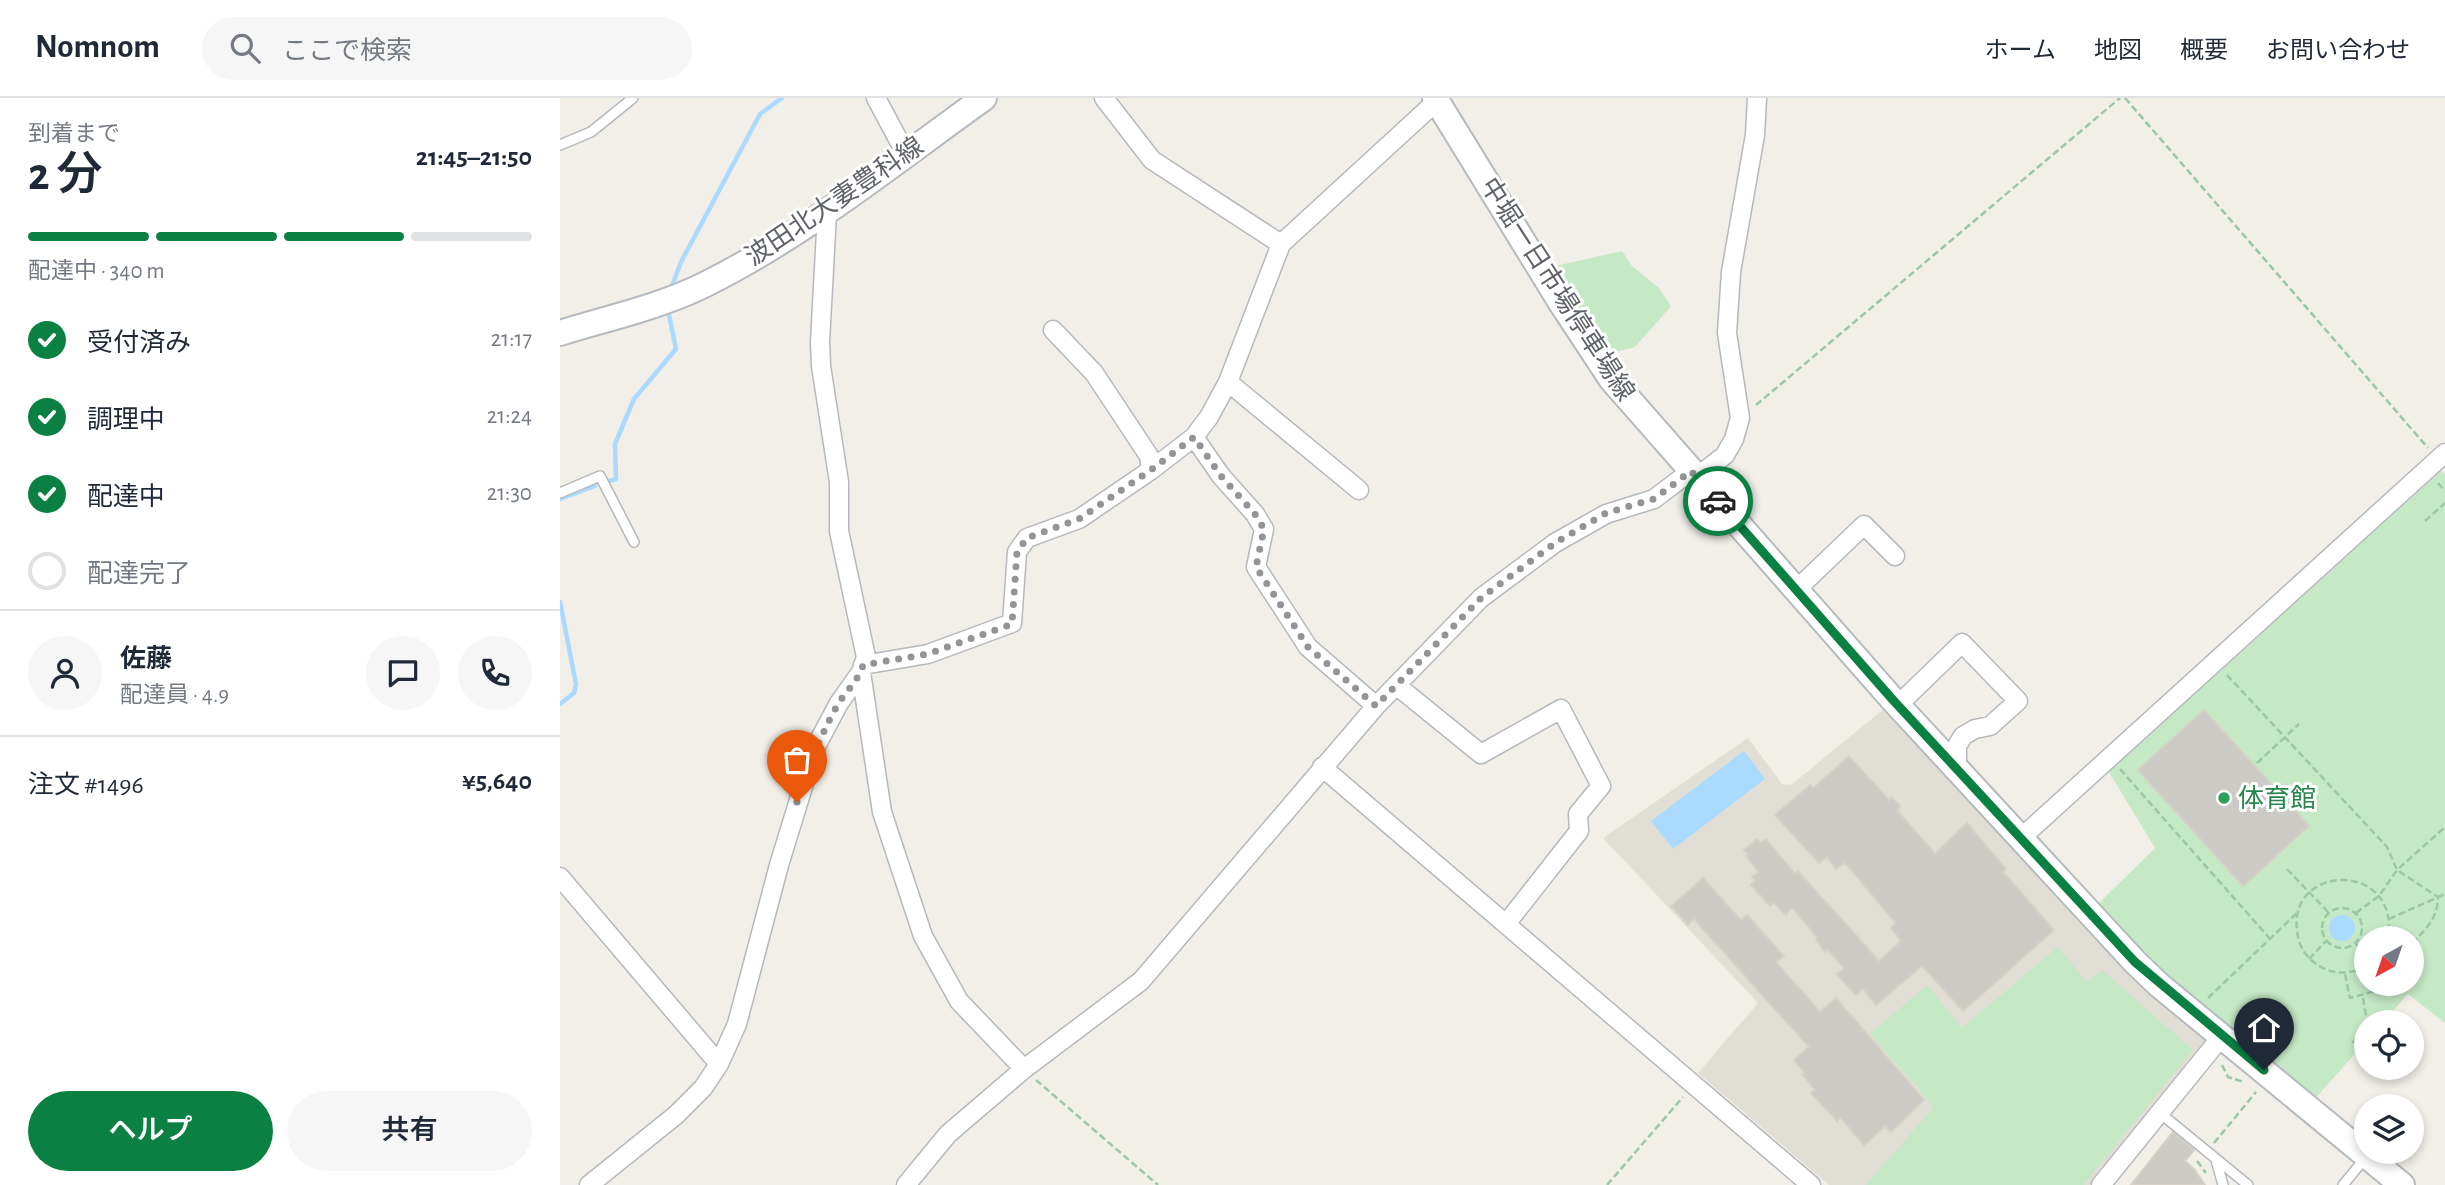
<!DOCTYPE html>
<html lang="ja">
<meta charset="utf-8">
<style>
:root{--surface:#fff;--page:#f6f6f7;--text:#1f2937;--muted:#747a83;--line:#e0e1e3;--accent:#0b8043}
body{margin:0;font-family:"Alegreya Sans","Noto Sans JP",sans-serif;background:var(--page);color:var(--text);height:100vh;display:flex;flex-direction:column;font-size:26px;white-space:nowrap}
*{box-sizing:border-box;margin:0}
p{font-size:23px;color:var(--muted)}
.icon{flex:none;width:38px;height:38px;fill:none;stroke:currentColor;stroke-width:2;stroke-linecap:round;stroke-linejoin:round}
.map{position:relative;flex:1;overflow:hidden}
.details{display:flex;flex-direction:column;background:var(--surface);width:560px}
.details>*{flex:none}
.needle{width:46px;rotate:220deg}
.buttons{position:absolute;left:1794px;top:828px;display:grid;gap:14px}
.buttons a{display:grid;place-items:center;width:70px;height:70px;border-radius:50%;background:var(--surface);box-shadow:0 4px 10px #0003;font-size:35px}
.pin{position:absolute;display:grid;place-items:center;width:60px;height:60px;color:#fff;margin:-72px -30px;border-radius:50% 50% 50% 0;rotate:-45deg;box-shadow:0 0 7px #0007}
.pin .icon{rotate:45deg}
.courier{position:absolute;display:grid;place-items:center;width:70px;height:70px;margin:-35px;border:5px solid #0b8043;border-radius:50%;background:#fff;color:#222;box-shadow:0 2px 9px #0007}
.headline em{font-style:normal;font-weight:600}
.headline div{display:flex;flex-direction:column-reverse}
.headline{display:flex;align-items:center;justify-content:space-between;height:119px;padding:0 28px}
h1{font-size:46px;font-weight:600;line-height:52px}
.bar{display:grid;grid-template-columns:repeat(4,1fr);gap:10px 7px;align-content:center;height:84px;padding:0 28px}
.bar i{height:9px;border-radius:5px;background:var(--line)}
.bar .on{background:var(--accent)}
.bar p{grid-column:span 4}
.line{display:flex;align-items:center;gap:18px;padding:0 28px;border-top:2px solid var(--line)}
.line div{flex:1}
.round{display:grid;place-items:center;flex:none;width:74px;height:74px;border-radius:37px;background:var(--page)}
ol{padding:0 28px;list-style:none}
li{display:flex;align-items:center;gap:21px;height:77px}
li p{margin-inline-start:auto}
li .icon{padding:7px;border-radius:50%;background:var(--accent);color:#fff;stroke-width:4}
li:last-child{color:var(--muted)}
li i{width:38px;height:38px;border:4px solid var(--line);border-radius:50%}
.cta{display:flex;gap:14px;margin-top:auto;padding:14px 28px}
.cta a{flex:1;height:80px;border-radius:42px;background:var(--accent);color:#fff;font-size:28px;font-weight:600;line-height:80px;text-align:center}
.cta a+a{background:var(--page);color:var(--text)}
header{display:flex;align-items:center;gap:42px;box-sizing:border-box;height:98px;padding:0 35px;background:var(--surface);border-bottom:2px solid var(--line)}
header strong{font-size:33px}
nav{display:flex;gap:38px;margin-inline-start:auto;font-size:24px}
.search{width:490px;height:63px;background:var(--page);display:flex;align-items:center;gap:18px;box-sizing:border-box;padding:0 24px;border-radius:38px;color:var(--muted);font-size:26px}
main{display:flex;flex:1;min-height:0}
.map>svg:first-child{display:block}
.education{fill:#e1ded6}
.green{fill:#c5e8c5;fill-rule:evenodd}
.water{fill:#aadaff}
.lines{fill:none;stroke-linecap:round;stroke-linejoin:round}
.stream{stroke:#aadaff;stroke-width:4.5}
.building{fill:#cccac5;stroke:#d6d1c6;stroke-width:2}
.lane-casing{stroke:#b5b8bc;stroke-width:12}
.street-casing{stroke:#b5b8bc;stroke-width:21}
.secondary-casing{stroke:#b6babf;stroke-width:28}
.path{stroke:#9cc7a9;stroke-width:2.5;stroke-dasharray:7 3.5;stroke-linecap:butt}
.lane{stroke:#fff;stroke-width:9}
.street{stroke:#fff;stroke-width:18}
.secondary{stroke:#fff;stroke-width:24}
.done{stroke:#929495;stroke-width:7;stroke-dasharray:0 12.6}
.route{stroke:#0b8043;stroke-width:9}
.leisure-dot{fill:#2e9e5b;stroke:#fff;stroke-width:2.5}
.labels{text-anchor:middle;stroke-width:6;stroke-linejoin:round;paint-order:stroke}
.street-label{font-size:26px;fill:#5f6368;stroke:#fff}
.leisure-label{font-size:26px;fill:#27864d;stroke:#fff;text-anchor:start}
</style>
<header>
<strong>Nomnom</strong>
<div class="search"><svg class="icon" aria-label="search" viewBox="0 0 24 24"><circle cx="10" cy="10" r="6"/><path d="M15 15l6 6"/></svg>ここで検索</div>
<nav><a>ホーム</a><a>地図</a><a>概要</a><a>お問い合わせ</a></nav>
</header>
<main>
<section class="details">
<div class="headline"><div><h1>2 分</h1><p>到着まで</p></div><em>21:45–21:50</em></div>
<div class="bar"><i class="on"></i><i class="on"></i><i class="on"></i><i></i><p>配達中 · 340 m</p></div>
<ol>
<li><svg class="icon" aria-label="check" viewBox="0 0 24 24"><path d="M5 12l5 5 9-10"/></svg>受付済み<p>21:17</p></li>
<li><svg class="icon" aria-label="check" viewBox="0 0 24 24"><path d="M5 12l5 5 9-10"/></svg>調理中<p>21:24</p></li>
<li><svg class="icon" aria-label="check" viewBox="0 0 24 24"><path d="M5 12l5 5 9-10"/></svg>配達中<p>21:30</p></li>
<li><i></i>配達完了</li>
</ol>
<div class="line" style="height:126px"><a class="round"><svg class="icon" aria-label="person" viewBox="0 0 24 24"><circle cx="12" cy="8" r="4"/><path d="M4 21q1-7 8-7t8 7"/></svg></a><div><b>佐藤</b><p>配達員 · 4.9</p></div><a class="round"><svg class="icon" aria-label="chat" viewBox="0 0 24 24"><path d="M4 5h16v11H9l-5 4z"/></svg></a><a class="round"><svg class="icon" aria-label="phone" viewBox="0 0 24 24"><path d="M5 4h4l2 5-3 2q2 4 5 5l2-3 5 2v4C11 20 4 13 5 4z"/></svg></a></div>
<div class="line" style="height:91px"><div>注文 #1496</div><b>¥5,640</b></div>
<div class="cta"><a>ヘルプ</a><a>共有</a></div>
</section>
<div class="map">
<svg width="1885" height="1087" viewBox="0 0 1885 1087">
<rect width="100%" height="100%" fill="#f1efe8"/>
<path class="education" d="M1325,610L1579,886L1647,944L1530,1087H1269L1138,975L1198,905L1043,740L1188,640L1222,686L1231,687Z"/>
<path class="green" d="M1062,153L1072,168L1099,190L1111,208L1075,249L1042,257L991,169Z
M1881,373L1885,376V925L1848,896L1823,924H1806V943L1754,1002L1582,861L1535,809L1595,750L1549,674ZM1806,840H1852V886H1806Z
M1498,849L1527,884L1542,872L1633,952L1523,1087H1306L1374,1009L1310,936L1367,887L1402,930Z"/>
<path class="water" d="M1184,653L1205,681L1113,751L1091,723Z
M1769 830a13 13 0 1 1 26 0a13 13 0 1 1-26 0Z"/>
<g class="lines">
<path class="stream" d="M112,188L121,164L200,16L222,0
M49,383L56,381L55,346L74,301L116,251L108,212
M0,401L35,388
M0,504L16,586L14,595L0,606"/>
</g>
<path class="building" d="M1644,612L1749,728L1683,788L1578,672Z
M1289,658L1329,702L1332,699L1340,708L1337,712L1375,756L1407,725L1446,771L1443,774L1494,832L1403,913L1362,868L1316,907L1303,891L1296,897L1277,876L1284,870L1268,852L1265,854L1256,842L1258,840L1232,810L1226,817L1214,805L1210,808L1191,787L1195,783L1192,779L1199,774L1186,758L1188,757L1184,752L1197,741L1200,745L1206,741L1235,776L1238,773L1319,863L1341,843L1331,830L1336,825L1285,765L1276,771L1267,759L1259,765L1215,717L1250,687L1253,690Z
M1143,780L1181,822L1187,817L1224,858L1216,864L1260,914L1276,900L1364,1002L1331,1034L1325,1028L1304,1047L1280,1019L1277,1023L1251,995L1255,992L1242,976L1245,975L1234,962L1249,949L1134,821L1128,827L1111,808Z
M1613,1034L1634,1052L1625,1063L1634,1071L1645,1087H1571Z"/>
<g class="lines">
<defs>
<path id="lane" d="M0,47L31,34L73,0
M0,395L40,378L74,444
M1600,1015L1688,1087
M1656,1062L1663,1087
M1783,1087L1806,1059"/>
<path id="street" d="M316,0L346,56
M544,0L592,62L721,146
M493,232L534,275L589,358L591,372
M668,284L799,392
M634,339L661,378L695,416L704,431L696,469L748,549L816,608
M1137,379L1165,357L1174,341L1180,320L1167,235L1171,174L1195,37L1197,0
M1236,492L1304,427L1335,458
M303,567L368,556L452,525L457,454L467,440L519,421L591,372L634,339L649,319L668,284L721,146L880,0
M301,574L322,714L363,838L399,903L464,971
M836,587L921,656L1001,611L1041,688L1018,716L1019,733L946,826
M1338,607L1402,545L1458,603L1430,628L1415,631L1403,638L1397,648V671
M762,669L1251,1087
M1461,740L1885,355
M0,779L159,966
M29,1087L116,1017L143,990L159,966L177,926L219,767L255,650L279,605L301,574L306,559L279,433V384L261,268L260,244L267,115
M346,1087L388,1036L464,971L581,883L816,608L921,500L995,445L1046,416L1094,401L1131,373
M1541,1087L1662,938"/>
<path id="secondary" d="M875,0L1001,205L1051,281L1333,602L1575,864L1599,887L1842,1087
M0,235C48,220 100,209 146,186C246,136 333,65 424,0"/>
</defs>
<use href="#lane" class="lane-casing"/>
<use href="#street" class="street-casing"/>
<use href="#secondary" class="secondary-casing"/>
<path class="path" d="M1565,0L1868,350
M1196,307L1560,0
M1878,385L1885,393
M1865,423L1885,405
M1667,577L1827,749L1837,772L1878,799C1878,819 1866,832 1852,845
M1697,665L1739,626
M1560,671L1711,842
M1727,771L1768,814
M1762 830a20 20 0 1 1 40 0a20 20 0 1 1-40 0Z
M1796,815L1819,798L1837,772L1885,729
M1829,821L1885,796
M1795,845L1806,857
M1749,861L1766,843
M1806,869C1789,877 1770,877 1755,865C1744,857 1738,846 1737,832C1729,765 1840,763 1828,840
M1785,876L1790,900L1815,893L1825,886
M1648,900L1737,815
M1803,900L1807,924
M1792,945L1806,930
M1662,967L1668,979L1684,984
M476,982L598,1087
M1654,1045L1696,994
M1637,1063L1646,1075
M1047,1087L1123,999"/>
<use href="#lane" class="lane"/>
<use href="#street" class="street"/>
<use href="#secondary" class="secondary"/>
</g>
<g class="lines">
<path class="done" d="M237,704C249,669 259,640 277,608C285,594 299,582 303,567L368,556L452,526L457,454L467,440L519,421L591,372L634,339L661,378L695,416L704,431L696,469L748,549L816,608L921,500L995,445L1046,415L1094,401L1131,373L1158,403"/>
<path class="route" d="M1158,403L1333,602L1575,864L1704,972"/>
</g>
<circle class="leisure-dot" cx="1664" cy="700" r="7"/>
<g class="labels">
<g class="street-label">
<text transform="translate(274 103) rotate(-34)" y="9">波田北大妻豊科線</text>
<text transform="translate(998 191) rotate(57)" y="9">中堀一日市場停車場線</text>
</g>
<g class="leisure-label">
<text x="1678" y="709">体育館</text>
</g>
</g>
</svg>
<div class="buttons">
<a><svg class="needle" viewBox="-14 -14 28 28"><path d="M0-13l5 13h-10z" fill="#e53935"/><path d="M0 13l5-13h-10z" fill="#747a83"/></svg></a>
<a><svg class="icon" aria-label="locate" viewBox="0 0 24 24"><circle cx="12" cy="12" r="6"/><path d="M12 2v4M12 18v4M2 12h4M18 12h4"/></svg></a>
<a><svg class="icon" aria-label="layers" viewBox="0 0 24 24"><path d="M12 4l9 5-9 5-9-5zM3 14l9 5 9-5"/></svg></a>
</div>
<div class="pin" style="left:237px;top:704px;background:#ea580c"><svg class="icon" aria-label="bag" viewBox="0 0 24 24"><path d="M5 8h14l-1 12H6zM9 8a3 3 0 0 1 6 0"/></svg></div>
<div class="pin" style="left:1704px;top:972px;background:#1f2937"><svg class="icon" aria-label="home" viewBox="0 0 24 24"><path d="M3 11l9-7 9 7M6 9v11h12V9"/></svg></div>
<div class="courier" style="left:1158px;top:403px"><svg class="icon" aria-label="car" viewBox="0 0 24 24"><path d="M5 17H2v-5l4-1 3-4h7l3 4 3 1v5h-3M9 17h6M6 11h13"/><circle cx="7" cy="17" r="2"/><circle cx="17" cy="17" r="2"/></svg></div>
</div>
</main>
